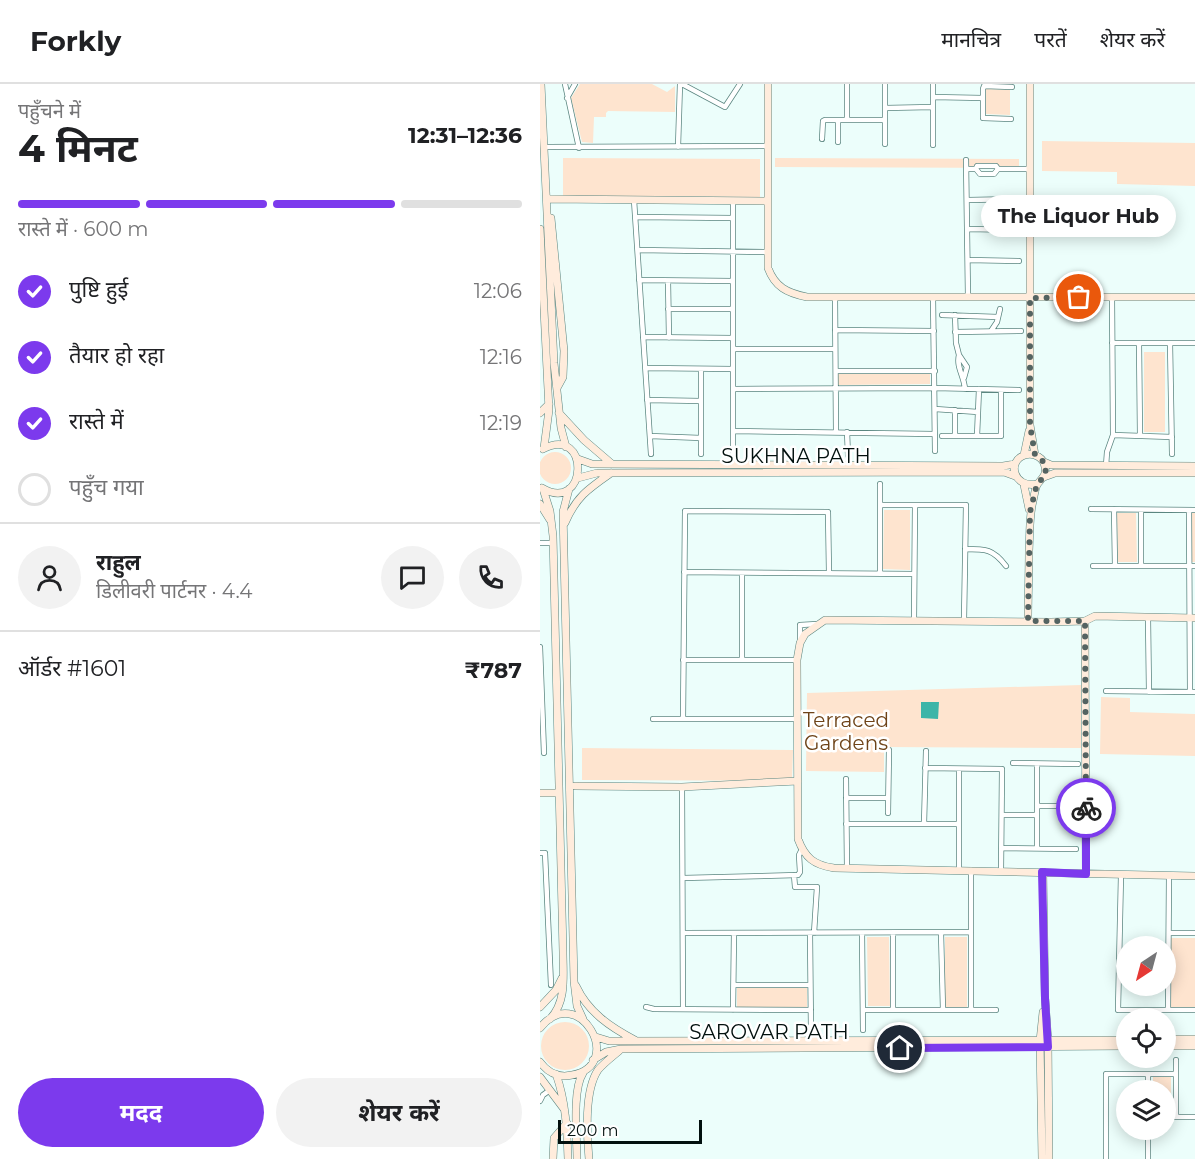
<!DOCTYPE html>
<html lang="hi">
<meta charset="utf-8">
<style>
:root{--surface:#fff;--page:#f2f2f2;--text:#202124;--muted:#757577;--line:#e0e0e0;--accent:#7c3aed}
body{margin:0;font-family:Montserrat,"Noto Sans Devanagari",sans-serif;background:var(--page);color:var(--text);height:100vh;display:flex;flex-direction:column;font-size:22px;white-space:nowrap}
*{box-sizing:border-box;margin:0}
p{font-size:20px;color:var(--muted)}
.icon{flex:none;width:33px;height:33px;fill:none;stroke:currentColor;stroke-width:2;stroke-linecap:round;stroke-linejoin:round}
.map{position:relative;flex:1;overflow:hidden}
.sheet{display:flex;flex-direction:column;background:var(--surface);width:540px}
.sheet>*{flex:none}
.needle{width:39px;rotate:216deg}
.controls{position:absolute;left:576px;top:852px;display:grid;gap:12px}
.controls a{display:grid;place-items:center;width:60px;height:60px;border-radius:50%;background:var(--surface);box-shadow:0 3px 15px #0003;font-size:30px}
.scale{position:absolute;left:18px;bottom:15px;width:144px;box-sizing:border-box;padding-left:6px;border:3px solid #02100e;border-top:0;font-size:16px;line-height:21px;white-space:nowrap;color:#02100e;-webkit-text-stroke:4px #fff;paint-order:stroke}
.pin{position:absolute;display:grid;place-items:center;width:51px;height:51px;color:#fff;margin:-26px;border:3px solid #fff;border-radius:50%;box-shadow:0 2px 6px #0007}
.courier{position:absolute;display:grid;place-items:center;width:60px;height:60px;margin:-30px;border:4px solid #7c3aed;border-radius:50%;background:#fff;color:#222;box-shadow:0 2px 8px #0007}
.bubble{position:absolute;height:42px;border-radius:21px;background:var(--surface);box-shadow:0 3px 15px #0003;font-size:20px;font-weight:700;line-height:42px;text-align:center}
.summary em{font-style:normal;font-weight:700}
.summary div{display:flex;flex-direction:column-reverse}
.summary{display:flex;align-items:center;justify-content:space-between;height:102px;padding:0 18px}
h1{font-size:39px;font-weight:700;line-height:45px}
.bar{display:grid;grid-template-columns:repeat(4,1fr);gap:9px 6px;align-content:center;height:72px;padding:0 18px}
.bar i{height:8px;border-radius:4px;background:var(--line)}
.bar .selected{background:var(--accent)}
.bar p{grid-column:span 4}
.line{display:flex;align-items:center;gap:15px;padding:0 18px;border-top:2px solid var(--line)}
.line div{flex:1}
.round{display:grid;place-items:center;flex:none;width:63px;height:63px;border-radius:32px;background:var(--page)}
ol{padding:0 18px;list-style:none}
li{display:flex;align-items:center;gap:18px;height:66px}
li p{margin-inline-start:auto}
li .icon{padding:6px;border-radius:50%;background:var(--accent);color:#fff;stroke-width:4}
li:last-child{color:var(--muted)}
li i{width:33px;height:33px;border:3px solid var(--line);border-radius:50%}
.cta{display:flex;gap:12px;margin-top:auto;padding:12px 18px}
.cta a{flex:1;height:69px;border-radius:36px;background:var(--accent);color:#fff;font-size:24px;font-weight:700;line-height:69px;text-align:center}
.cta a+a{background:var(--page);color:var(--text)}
header{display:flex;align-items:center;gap:36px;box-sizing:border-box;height:84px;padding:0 30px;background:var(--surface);border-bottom:2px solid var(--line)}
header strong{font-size:28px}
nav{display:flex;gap:33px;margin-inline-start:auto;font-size:21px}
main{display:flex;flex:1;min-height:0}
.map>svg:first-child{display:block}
.green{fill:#fee4cf}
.water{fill:#3cb5a8}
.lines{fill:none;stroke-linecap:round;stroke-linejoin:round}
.street-casing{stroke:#5b8680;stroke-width:6}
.secondary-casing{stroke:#5b8680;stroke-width:8}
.street{stroke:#fff;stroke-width:4.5}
.secondary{stroke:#ffecdc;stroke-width:7}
.done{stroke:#546361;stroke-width:6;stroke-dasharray:0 10.8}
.route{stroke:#7c3aed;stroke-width:8}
.labels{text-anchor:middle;stroke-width:5;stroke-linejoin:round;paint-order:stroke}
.street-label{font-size:20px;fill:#02100e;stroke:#fff}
.park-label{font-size:20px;fill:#6e4318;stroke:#fff}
</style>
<header>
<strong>Forkly</strong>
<nav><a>मानचित्र</a><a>परतें</a><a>शेयर करें</a></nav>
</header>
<main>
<section class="sheet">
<div class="summary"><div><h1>4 मिनट</h1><p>पहुँचने में</p></div><em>12:31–12:36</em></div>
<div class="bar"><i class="selected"></i><i class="selected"></i><i class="selected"></i><i></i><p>रास्ते में · 600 m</p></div>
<ol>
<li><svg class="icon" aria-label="check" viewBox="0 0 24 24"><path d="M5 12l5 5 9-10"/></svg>पुष्टि हुई<p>12:06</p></li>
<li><svg class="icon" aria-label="check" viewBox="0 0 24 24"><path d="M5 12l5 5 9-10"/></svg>तैयार हो रहा<p>12:16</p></li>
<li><svg class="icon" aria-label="check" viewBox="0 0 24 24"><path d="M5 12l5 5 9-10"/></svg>रास्ते में<p>12:19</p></li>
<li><i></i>पहुँच गया</li>
</ol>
<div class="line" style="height:108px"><a class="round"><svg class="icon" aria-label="person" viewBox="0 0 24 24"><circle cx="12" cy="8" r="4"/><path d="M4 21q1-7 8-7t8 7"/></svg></a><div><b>राहुल</b><p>डिलीवरी पार्टनर · 4.4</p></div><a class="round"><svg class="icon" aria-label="chat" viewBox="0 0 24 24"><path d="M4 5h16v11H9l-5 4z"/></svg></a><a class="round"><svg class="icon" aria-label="phone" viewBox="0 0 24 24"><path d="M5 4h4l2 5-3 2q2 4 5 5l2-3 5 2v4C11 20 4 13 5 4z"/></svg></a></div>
<div class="line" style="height:78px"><div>ऑर्डर #1601</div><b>₹787</b></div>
<div class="cta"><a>मदद</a><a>शेयर करें</a></div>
</section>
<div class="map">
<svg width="655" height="1075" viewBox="0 0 655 1075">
<rect width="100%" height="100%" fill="#ecfefb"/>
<path class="green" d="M40,0H112L127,8L135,2V28L68,27L66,29V33H54L53,59L42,58L31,14Z
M446,5L470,6V31L446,30Z
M502,57L655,59V102L577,100V88L502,87Z
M23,74L220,75V113L23,112Z
M235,74L479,75V84L235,83Z
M604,268H625V348H604Z
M390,289V300L298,301V290Z
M-1 384a16 16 0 1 1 32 0a16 16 0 1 1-32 0Z
M344,426H370V486L343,485Z
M577,429H596L597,478H578Z
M650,429H655V478H651Z
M541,601V664L344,663V688L266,687L267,609Z
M561,613L590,614V628L655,630V672L560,670Z
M42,664L253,666L252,697L42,696Z
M327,853H349L350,922H328Z
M405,853H427V923H405Z
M631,854H655V923H631Z
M197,903H267V924L197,923Z
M1 962a24 24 0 1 1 48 0a24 24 0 1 1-48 0Z
M613,993H631V1028H626V1006H613Z"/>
<path class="water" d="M381,618H399L398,635L381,634Z"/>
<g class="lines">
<defs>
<path id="street" d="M25,0L39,64
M142,0L185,23L200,0
M307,0V36
M393,0V61
M393,13L443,14
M27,14L35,0
M345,24L393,23
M471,35L443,34V5L444,2L472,3
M282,55L283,37L285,36H345
M298,58V36
M345,60V0
M8,63L227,62
M138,63L140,0
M426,76L428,213
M427,85H436L440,90H454L458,85H490
M436,85L437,82H456L458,85
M94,116L111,370
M428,116L479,115
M96,133L193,134
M428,145L478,146
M98,166L228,168
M428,176L479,177
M99,196L193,197
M128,197L129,254
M295,213L296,348
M393,213L395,367
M128,225H193
M402,231L458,233
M415,231L416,259L419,271L427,283L424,294
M295,246L394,247
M451,247L457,238L460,225
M415,248L481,247
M103,253L193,254
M572,259H655
M599,259L600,352
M630,259L632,370
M194,265H295
M419,271C416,283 424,292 425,305
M106,284L193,285
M161,285V370
M296,287H395
M194,305L395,304L479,306
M107,316L161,317
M395,325L438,328
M194,347L394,350
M307,348L308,371
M573,351L632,353
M110,352L161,354
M402,352H461V306
M415,352V326
M437,352L439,305
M193,369V117
M566,382L567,368L573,351L572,213
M340,400V489
M340,421H426L424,536
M551,425L655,426
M574,425L575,482
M601,426V482
M649,426L650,608
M0,459H13
M425,465C446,465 453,465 466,482
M553,482H655
M144,488L374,490
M202,489V576
M608,534L609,608
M374,536L375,422
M260,558V541L277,540
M0,563L4,669
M143,576H257
M566,607L655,608
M113,635H257
M143,635L145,427L288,428L289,489
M473,679L538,680
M385,684L462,685L461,787
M306,695L307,784
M142,703L143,925
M306,714H348
M497,722H537
M348,729L349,666
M462,731H497
M306,740H419
M384,740L386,667
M462,764L536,765
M497,764V680
M0,769H5L11,901
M419,786V685
M254,791L255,803H277L274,849
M581,791L578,926H655
M143,794L258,791L260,788L259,771L262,765
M143,849L431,848
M270,849L271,947
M322,849L323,946
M353,849V926
M401,849L403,926
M629,849H655
M194,901H270
M106,923L114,925L271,926
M193,926L194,849
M323,926H456
M431,926V786
M628,926L629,792
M608,1006V990
M0,1017L3,1011L10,1006
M626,1033H655
M636,1033V976
M608,1046V1075
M566,1075V990H636"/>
<path id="secondary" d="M1,0L14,279L21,344L26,363
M228,0V184C235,203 247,209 267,213H655
M490,0V341L495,371
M10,115L228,117
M11,134L24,267L23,293L17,304
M0,145L9,326L4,364
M0,329L9,320
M19,329L44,356L72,380
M484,371L489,347
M38,375L52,380L463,382L475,380
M504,378L511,381L655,382
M504,393L515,389H655
M38,394L57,389L464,388L475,392
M484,401L489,425
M2,404C48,431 51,340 3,365
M3,405L10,427L13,452L23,868C23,892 27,917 10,935
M29,405L23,428L34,897L37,922L43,935
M0,420L10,436
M25,439C36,413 48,405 71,389
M655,534L555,532L545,537L511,538L285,536L265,550L260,559L257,576L258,755C265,774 274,781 294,784L655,792
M488,537C488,514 489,491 489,467C490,450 489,433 493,417C494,412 495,407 496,403C499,395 507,394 505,383C504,374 494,368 485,371C466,377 474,405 497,400
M545,537L546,790
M35,702L142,703L258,697
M0,709H16
M503,788L505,914L508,957L509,1075
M36,902C48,928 70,943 95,956
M0,923L16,906L22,894
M0,944C38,896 87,981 32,991C19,994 8,989 0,978
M56,953L69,957L586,956
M626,955H655
M626,962H655
M53,976L66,968L81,965L586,962
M16,990C26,1018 27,1046 28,1075
M0,993L24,1025
M13,1075L14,1054L27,1039
M37,1075C37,1053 32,1006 43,989
M49,1075C47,1050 44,1007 58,986C64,979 72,973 79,967
M502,1075L500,957L503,928"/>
</defs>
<use href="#street" class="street-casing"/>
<use href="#secondary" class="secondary-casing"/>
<use href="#street" class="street"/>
<use href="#secondary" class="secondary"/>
</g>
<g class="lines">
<path class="done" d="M539,213L490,214V341L495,371L504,378L506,385L504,393L497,400L490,428L488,537H545L546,724"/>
<path class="route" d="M360,964L508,963L505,914L502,788L546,790V724"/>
</g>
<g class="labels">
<g class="street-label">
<text x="256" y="379">SUKHNA PATH</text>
<text x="229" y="955">SAROVAR PATH</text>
</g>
<g class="park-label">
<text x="306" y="643">Terraced<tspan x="306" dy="23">Gardens</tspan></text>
</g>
</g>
</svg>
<div class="controls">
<a><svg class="needle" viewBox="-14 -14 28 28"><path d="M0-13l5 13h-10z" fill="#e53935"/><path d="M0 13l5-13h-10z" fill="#757577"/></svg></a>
<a><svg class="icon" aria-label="locate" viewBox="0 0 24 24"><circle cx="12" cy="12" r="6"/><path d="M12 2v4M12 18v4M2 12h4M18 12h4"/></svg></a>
<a><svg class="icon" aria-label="layers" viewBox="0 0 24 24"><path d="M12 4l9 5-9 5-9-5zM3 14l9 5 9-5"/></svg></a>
</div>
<div class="scale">200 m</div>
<div class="pin" style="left:539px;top:213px;background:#ea580c"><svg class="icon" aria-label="bag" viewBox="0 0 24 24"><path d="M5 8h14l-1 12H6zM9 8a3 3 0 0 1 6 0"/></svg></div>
<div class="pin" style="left:360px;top:964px;background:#1f2937"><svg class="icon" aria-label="home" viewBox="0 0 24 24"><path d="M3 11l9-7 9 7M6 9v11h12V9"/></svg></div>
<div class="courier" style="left:546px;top:724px"><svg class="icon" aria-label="bike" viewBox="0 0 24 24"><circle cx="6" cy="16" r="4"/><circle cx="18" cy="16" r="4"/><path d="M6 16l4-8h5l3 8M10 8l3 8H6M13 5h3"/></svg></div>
<div class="bubble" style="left:441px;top:111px;width:195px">The Liquor Hub</div>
</div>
</main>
